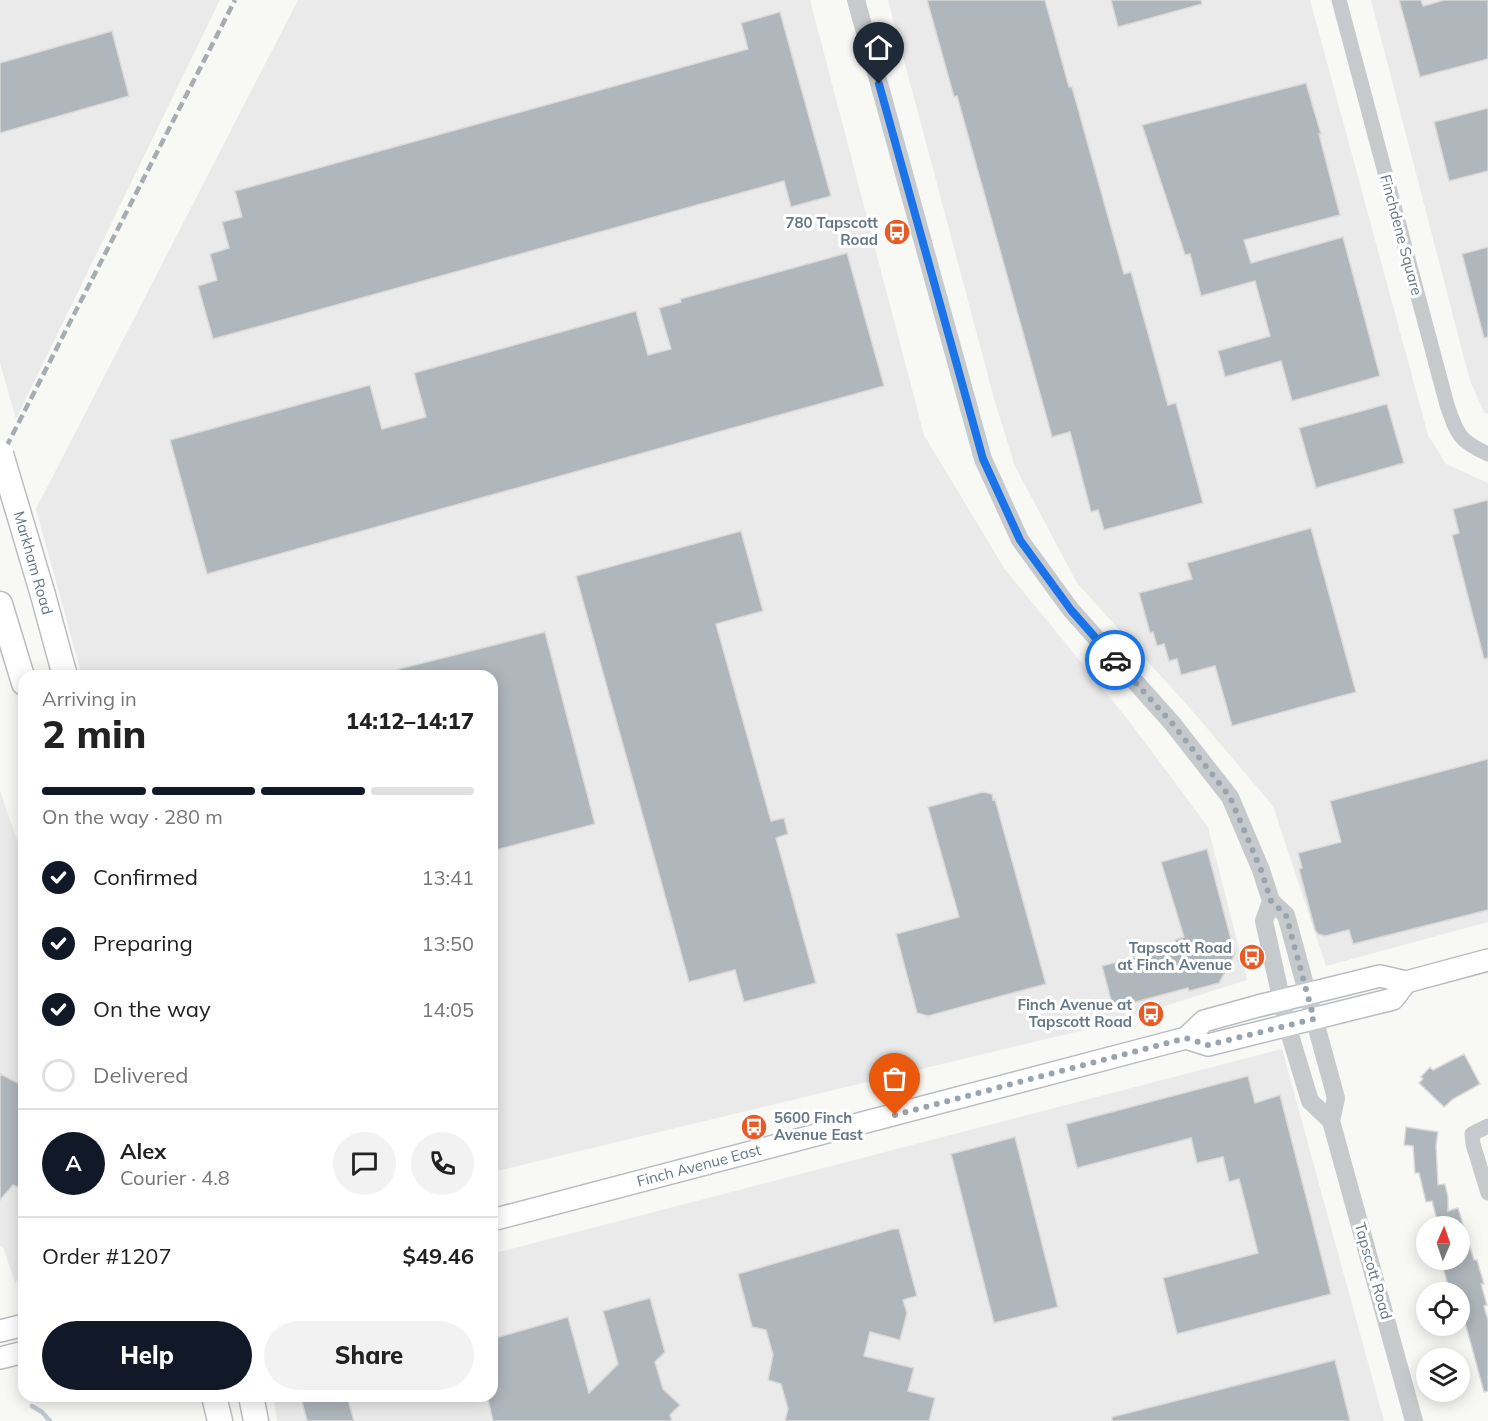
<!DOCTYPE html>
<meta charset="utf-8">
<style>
:root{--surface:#fff;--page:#f2f2f2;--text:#222;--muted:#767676;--line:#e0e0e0;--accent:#111827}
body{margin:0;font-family:Mulish,sans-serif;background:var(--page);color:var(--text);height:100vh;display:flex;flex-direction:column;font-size:22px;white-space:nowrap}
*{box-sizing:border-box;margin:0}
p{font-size:20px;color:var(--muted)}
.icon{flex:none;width:33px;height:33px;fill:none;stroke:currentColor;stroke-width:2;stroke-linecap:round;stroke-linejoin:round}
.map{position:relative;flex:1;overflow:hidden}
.drawer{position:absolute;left:18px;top:670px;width:480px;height:732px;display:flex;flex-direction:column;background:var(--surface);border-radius:18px;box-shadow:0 3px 15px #0003}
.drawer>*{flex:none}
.needle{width:39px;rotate:2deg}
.controls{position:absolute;left:1416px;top:1216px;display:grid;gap:12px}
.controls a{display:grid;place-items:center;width:54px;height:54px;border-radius:50%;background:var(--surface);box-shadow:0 3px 15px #0003;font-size:30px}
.pin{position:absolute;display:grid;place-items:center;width:51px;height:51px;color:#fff;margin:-62px -26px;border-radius:50% 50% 50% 0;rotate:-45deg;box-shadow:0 0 6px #0007}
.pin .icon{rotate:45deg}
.courier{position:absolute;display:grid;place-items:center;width:60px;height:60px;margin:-30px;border:4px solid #1a73e8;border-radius:50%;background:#fff;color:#222;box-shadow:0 2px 8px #0007}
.head em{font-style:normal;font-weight:800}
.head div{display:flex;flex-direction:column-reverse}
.head{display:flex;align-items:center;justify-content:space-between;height:102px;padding:0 24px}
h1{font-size:39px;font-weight:800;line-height:45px}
.bar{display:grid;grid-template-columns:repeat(4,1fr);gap:9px 6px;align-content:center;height:72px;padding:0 24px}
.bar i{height:8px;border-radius:4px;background:var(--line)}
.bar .selected{background:var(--accent)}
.bar p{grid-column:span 4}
.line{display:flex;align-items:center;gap:15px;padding:0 24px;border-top:2px solid var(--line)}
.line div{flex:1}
.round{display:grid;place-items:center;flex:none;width:63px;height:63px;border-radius:32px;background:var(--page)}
ol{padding:0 24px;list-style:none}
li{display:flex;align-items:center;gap:18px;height:66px}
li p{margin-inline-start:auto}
li .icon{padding:6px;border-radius:50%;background:var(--accent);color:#fff;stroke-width:4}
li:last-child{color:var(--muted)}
li i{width:33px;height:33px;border:3px solid var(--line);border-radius:50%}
.primary-button{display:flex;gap:12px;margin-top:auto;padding:12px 24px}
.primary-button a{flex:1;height:69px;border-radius:36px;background:var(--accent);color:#fff;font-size:24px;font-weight:800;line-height:69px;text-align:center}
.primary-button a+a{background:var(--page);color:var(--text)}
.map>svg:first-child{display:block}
.built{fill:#e9eae9}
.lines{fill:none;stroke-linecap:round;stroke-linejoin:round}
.stream{stroke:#c0cacf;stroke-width:4.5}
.building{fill:#afb6bc;stroke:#dadad8;stroke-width:1.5}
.secondary-casing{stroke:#b8bdc2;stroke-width:24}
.primary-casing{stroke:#b9bdc1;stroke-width:27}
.minor{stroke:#c6cacd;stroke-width:15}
.tertiary{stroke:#c6cacd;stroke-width:18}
.secondary{stroke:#fff;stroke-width:21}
.primary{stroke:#fff;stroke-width:24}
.rail{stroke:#a6acb2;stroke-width:4.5;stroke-dasharray:9 4.5;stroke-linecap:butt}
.primary-bridge-casing{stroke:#b9bdc1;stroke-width:27;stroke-linecap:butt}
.primary-bridge{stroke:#fff;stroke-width:24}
.done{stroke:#99a4ae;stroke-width:6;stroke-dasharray:0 10.8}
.route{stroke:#1a73e8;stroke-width:8}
.labels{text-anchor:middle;stroke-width:6;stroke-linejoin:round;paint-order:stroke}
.poi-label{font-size:15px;font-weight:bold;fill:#667787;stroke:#fff;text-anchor:end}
.street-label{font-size:15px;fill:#667787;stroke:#fff}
</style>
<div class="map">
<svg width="1488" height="1421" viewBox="0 0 1488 1421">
<rect width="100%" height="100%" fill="#f8f8f5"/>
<path class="built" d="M0,0H220L16,419L0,363Z
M298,0H810L924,435L1004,568L1129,721L1208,827L1247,980L1105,1025L492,1172V676H82L36,509Z
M888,0H1310L1428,435L1446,464L1488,483V922L1326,966L1273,806L1189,707L1077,583L1015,466L995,402Z
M1371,0H1488V414L1484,412L1470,381Z
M0,791L24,860V1279L15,1282L3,1247L0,1246Z
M1282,1049L1384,1421H277L274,1397L492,1396V1254Z"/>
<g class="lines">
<path class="stream" d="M32,1406L42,1412L50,1421"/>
</g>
<path class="building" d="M927,0H1045L1069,87H1072L1124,274L1131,272L1168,405L1176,403L1203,503L1104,530L1098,510L1091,512L1070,432L1052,437L957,96L954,97Z
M1111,0H1201L1202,4L1118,27Z
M1399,0H1421L1423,6L1444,0H1488V59L1420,77Z
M780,12L831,196L791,207L784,181L213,339L198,286L217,280L210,254L229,248L222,222L242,217L235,191L748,49L741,23Z
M112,31L129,96L0,133V63Z
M1306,83L1321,134H1319L1340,215L1244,240L1251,263L1343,237L1380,376L1292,401L1281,361L1225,377L1218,351L1270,336L1255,281L1201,296L1190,254L1185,255L1142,125Z
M1488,108V171L1449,181L1434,122Z
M1488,247V337L1484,338L1462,254Z
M847,253L884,386L207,574L170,440L370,385L382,429L426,417L414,373L636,311L648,355L671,349L659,308L681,302L680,299Z
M1387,404L1404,463L1316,488L1299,428Z
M1488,500V658L1484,659L1452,535L1459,533L1453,509Z
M1311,528L1356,692L1232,726L1215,666L1181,675L1177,659L1169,661L1164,644L1157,646L1153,632L1150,633L1139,593L1192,579L1187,563Z
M741,531L763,611L716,624L771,821L784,818L788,834L776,838L816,983L744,1002L735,970L689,982L576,576Z
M545,632L595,824L492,851V676H388L387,672Z
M1488,759V910L1353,944L1349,930L1325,936L1318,934L1315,930L1299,869L1302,868L1298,853L1341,842L1330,801Z
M983,792L992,794L993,800L995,799L1046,984L928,1016L917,1013L896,934L959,917L928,807Z
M1207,849L1235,954L1219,983L1189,991L1188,988L1113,1008L1102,966L1176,946L1175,940L1184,937L1161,862Z
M1464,1054L1480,1084L1453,1099L1444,1107L1419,1083L1423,1079L1421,1077L1430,1067L1433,1070Z
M0,1074L24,1086V1190L13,1185L0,1200Z
M1248,1076L1255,1103L1280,1095L1331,1294L1177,1334L1163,1278L1258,1253L1239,1179L1229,1182L1223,1157L1197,1163L1191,1138L1077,1168L1066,1124Z
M1406,1127L1438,1132L1436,1146L1438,1185L1445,1184L1448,1197V1211L1458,1208L1474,1260H1477L1484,1284H1481L1487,1305L1484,1306L1488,1320V1391L1484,1392L1462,1311L1460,1312V1290L1450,1293L1441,1260H1460V1227H1439L1432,1201L1426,1202L1419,1173H1415L1413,1146L1404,1145Z
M1015,1137L1058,1307L994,1323L951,1154Z
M893,1229H899L917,1296L903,1300L907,1313L900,1340L870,1332L864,1356L914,1368L908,1391L935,1398L929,1421H785L788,1409L781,1384L768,1380L773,1355L766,1330L752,1327L738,1274Z
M650,1298L665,1352L655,1362L663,1389L680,1405L670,1415L672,1421H493L487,1396H492V1339L568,1317L589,1393L618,1364L603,1311Z
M1335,1360L1350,1421H1112V1417Z
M308,1396H347L354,1421H307L301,1398Z"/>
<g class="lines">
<defs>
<g id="secondary">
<path d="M1186,1038L1208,1045L1393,999L1406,982"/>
<path id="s1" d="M492,1220L1186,1038L1204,1021L1258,1006L1380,976L1406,982L1488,960"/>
<path d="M0,1331L24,1325"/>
<path d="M0,1358L24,1352"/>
</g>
<path id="primary" d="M43,595L65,676
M0,604L24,683
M214,1396L220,1421
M251,1396L256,1421"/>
</defs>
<use href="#secondary" class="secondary-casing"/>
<use href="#primary" class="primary-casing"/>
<path class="minor" d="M1339,0L1447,405C1457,434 1459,441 1488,454
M1488,1126L1472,1134L1473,1144L1488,1193"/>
<path class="tertiary" d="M856,0L983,459L1020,540L1071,610L1172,723L1230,797L1261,870L1271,901L1286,915L1336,1098L1331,1121L1414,1421
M1271,901L1264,921L1287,1025L1310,1101L1331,1121"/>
<use href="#secondary" class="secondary"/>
<use href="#primary" class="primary"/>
<path class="rail" d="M0,459L235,0"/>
<defs>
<path id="primary-bridge" d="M1,454L43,595"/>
</defs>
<use href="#primary-bridge" class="primary-bridge-casing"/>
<use href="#primary-bridge" class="primary-bridge"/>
</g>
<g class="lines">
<path class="done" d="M895,1115L1186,1038L1208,1045L1314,1019L1286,915L1271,901L1261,870L1230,797L1172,723L1115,660"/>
<path class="route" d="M879,84L983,459L1020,540L1071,610L1115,660"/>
</g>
<defs>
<symbol id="bus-disc" viewBox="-11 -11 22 22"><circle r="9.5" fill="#e85a26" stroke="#fff"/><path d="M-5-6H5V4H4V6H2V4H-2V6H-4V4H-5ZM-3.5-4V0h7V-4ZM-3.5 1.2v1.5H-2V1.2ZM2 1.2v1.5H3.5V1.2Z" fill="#fff"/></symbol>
</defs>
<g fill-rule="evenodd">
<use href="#bus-disc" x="882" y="217" width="30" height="30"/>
<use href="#bus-disc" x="1237" y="942" width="30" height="30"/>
<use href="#bus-disc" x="1136" y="999" width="30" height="30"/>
<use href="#bus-disc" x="739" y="1112" width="30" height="30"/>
</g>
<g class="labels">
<g class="poi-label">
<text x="878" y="228">780 Tapscott<tspan x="878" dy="17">Road</tspan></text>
<text x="1232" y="953">Tapscott Road<tspan x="1232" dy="17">at Finch Avenue</tspan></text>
<text x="1132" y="1010">Finch Avenue at<tspan x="1132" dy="17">Tapscott Road</tspan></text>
<text x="774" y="1123" text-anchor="start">5600 Finch<tspan x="774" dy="17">Avenue East</tspan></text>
</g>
<g class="street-label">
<text transform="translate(1401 235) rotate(75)" y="5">Finchdene Square</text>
<text transform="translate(33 563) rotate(74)" y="5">Markham Road</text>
<text dy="5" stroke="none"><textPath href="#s1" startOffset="214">Finch Avenue East</textPath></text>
<text transform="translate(1373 1271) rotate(74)" y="5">Tapscott Road</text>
</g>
</g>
</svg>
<div class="controls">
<a><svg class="needle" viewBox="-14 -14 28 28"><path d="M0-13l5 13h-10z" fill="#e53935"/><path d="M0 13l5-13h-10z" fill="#767676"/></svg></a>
<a><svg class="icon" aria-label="locate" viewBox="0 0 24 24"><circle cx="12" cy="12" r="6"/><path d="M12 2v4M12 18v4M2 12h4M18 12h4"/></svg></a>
<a><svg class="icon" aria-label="layers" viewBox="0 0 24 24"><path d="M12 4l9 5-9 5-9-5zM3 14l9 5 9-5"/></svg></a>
</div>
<div class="pin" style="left:895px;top:1115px;background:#ea580c"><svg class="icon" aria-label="bag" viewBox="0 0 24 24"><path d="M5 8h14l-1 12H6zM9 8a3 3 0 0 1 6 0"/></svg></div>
<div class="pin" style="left:879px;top:84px;background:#1f2937"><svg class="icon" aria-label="home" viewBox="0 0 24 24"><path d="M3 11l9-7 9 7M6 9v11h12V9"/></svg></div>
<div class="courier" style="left:1115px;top:660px"><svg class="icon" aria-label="car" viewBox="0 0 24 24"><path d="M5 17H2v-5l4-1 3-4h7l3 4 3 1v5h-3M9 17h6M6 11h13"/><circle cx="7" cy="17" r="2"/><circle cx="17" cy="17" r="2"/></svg></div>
<section class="drawer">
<div class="head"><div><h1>2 min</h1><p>Arriving in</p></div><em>14:12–14:17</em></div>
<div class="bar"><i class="selected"></i><i class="selected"></i><i class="selected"></i><i></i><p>On the way · 280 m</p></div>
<ol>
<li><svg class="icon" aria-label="check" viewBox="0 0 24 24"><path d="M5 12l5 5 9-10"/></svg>Confirmed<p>13:41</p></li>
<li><svg class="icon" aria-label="check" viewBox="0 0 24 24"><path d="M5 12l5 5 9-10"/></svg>Preparing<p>13:50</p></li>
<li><svg class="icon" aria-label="check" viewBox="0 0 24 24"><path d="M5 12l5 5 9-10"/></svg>On the way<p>14:05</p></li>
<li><i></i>Delivered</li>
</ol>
<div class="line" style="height:108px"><b class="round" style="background:var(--accent);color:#fff">A</b><div><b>Alex</b><p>Courier · 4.8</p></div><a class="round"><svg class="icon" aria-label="chat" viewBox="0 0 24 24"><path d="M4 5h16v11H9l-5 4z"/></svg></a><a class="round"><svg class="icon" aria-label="phone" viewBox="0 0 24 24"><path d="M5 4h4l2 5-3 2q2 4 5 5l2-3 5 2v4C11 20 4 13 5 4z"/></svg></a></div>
<div class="line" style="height:78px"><div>Order #1207</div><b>$49.46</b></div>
<div class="primary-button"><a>Help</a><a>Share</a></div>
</section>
</div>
